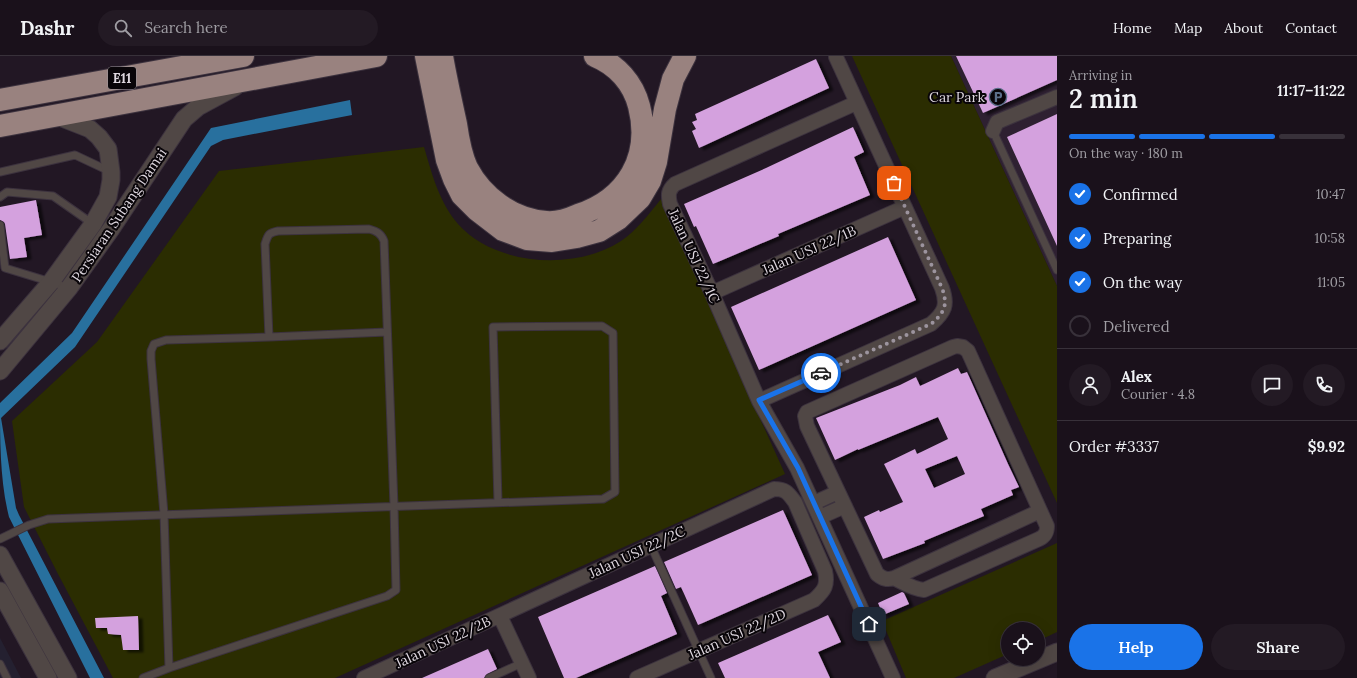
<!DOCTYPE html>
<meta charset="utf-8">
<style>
:root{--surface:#1a111b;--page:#231a24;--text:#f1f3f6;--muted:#9f9da3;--line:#38313a;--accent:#1a73e8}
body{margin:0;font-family:Lora,serif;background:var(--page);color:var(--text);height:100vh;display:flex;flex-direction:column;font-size:15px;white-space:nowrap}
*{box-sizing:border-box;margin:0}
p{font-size:13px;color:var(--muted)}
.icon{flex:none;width:22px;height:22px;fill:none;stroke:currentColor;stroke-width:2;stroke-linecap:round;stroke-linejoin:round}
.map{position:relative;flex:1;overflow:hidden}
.drawer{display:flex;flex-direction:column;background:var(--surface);width:300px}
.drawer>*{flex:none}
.tools{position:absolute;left:1001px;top:566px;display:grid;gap:8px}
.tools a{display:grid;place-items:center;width:44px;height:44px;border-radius:50%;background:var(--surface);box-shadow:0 4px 16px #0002,0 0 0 1px var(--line);font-size:20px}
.pin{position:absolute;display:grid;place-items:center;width:34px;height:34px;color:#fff;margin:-17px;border-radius:8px;box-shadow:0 2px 6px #0006}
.courier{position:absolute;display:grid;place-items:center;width:40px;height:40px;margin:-20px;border:3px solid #1a73e8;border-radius:50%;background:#fff;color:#222;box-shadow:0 1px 5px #0007}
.head em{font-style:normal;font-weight:600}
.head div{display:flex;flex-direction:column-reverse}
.head{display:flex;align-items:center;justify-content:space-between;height:68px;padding:0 12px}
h1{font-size:26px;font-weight:600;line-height:30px}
.bar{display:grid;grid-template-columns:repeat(4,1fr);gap:6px 4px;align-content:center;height:48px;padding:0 12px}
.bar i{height:5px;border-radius:3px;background:var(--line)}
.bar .active{background:var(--accent)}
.bar p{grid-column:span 4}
.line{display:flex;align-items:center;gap:10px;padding:0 12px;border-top:1px solid var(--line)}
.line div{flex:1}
.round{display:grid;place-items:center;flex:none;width:42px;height:42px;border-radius:21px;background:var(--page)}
ol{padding:0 12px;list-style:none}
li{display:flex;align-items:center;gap:12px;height:44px}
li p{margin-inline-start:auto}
li .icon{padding:4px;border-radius:50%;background:var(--accent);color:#fff;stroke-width:4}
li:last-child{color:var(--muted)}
li i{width:22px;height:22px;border:2px solid var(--line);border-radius:50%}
.button{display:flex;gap:8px;margin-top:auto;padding:8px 12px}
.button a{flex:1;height:46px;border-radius:24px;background:var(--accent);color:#fff;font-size:16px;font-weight:600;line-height:46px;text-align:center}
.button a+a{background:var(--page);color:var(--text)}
header{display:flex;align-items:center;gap:24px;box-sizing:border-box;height:56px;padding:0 20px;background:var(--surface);border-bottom:1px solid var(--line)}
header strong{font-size:19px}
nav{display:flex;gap:22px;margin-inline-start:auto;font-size:14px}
.search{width:280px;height:36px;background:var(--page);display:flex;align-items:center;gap:10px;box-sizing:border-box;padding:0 14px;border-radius:22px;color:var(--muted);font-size:15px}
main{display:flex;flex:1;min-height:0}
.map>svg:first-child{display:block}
.built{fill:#2e2031}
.industrial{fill:#242030}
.green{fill:#2b2d01}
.water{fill:#28709e}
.building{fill:#d4a1de;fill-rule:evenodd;filter:url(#shadow)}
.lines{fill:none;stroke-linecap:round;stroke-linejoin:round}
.service-casing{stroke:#3c323e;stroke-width:9}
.minor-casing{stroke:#3c323e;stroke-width:16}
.tertiary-casing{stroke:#3c323e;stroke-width:19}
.motorway-casing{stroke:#3c323e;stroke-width:24}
.service{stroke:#504745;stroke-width:7}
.minor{stroke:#504745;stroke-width:14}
.tertiary{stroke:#504745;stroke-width:17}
.motorway{stroke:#99827f;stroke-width:22}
.done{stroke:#9c949e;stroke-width:4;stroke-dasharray:0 7.2}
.route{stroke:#1a73e8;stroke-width:5}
.labels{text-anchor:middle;stroke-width:4;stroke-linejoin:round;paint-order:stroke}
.shield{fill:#090509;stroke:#9e989f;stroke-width:1}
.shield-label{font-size:13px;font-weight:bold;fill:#ded7df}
.poi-label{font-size:14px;fill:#ded7df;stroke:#090509;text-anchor:end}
.street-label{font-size:14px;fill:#ded7df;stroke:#090509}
</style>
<header>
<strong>Dashr</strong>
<div class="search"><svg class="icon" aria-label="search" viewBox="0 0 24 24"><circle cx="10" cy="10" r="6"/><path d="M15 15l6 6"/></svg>Search here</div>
<nav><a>Home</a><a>Map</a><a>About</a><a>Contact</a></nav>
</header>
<main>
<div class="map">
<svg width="1057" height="622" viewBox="0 0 1057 622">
<defs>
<filter id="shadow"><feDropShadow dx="4.5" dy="2.5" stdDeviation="1" flood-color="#0009"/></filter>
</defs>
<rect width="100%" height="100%" fill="#221724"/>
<path class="built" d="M951,0H1057V230Z"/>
<path class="industrial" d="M0,582L21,622H0Z"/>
<path class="green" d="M852,0H951L1057,230V447Z
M424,91C432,118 439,146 458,168C495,210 576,215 621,185C637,174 649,158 661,143L785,418L335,622H113L58,518L24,451L12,365L97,286L219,115Z
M1057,487V576L1038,585V573H1008V598L954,622H906L882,565Z"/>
<path class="water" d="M350,44L352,59L223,84L211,90L75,291L1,362L16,452L19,459L104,622H90L9,461C0,425 0,386 0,347L72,277L211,72Z"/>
<path class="building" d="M956,0H1057V24L983,57Z
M816,3L829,32L699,92L692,75L696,73L692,66L697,64L695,58Z
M1057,58V190L1007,81Z
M853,71L864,96L854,101L870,139L778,178L779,180L713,208L696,170L694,171L684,148L766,112Z
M36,144L42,179L24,182L27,201L10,203L5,168L4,166L0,164V151Z
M888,181L916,244L759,314L731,251Z
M958,312L961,318L967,316L1008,408L1019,431L1011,434L1013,439L981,453L984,460L924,485L925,487L883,503L864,461L879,454L880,456L903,446L884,408L915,393L917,398L948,383L938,361L858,394V393L835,404L816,362L900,329L916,321L920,330ZM957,400L965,418L934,432L925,413Z
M783,454L812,519L698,569L681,531L676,533L664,506Z
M655,510L667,537L661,540L677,578L576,622H564L538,561Z
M902,536L904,537L909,548L883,559L878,547Z
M828,559L841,586L818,596L830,622H725L718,607Z
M138,560L139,594H123L121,579L108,578L107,572H96L95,562Z
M488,593L497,613L487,618L484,622H422Z"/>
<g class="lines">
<defs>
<path id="service" d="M993,75L1057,214
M0,116L75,99L109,115
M0,141L7,136L53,140L93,168
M0,169L5,212L51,226L69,232
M269,281L387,276
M0,483L29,469L48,463L603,443L615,436L613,277L602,270L493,271L498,446
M651,490L711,622
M0,608L7,622
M143,622L169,612L387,540L396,534L394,450L384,185C381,177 376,175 369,173L278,175C268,177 268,179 265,188L269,281L166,284L154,288L151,295V303L164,458L169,612
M489,622L522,607"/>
<path id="minor" d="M856,47L675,128C668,134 668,139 670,148L712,237L759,345L797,412L893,622
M993,75L997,66L1057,41
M712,237L905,151
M957,290L963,291L968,295L1047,470C1047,477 1045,480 1039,483L924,534C913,533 904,527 894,522C887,524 883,523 877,518L807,370L805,360L807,356L953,291Z
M759,345L931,268C945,256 948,249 942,232L836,1
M814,447L838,436
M820,461L845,450
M894,522L1040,455
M500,560L529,622
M364,622L774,433C786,433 788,437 795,446L825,515C828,529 825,534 814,544L637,622"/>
<path id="tertiary" d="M0,285L51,226L93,168L108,141L111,124V116L108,93L99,81L90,73L57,60
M0,315L69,232L111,173L184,63L198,51L235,31
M0,499L68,622
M0,535L48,622
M995,622L1057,596"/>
<path id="motorway" d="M426,0L447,104L454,123L462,139L477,154L503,174L527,183L552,185L577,181L599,175L618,163L640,142L650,125L656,106L665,53L673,23L685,0
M442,0C446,23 451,45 456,68C458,82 461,99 467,112C483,142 512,163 546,166C556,167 569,163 578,159C627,143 652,101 639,50C633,27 617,9 595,0
M0,44L243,0
M0,70L376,0"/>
</defs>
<use href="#service" class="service-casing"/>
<use href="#minor" class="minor-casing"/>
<use href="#tertiary" class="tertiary-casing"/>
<use href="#motorway" class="motorway-casing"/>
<use href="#service" class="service"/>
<use href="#minor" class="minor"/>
<use href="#tertiary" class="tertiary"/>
<use href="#motorway" class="motorway"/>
</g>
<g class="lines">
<path class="done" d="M821,317L931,268C945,256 948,249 942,232L894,127"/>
<path class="route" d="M821,317L759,344L798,412L869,568"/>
</g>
<defs>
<symbol id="parking-ring" viewBox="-11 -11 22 22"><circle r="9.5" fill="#090509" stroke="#5c6f8a" stroke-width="1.5"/><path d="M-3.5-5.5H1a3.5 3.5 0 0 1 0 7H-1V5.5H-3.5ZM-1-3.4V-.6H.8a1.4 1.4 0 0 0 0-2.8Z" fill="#5c6f8a"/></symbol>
</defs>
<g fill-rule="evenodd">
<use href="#parking-ring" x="988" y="31" width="20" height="20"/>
</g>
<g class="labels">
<rect class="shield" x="108" y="11" width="28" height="22" rx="3"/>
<g class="shield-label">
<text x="122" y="27">E11</text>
</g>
<g class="poi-label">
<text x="985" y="46">Car Park</text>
</g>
<g class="street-label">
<text transform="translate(119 159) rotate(-56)" y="5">Persiaran Subang Damai</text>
<text transform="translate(809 194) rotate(-24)" y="5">Jalan USJ 22/1B</text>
<text transform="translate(694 200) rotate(65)" y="5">Jalan USJ 22/1C</text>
<text transform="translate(637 496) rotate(-25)" y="5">Jalan USJ 22/2C</text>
<text transform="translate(737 578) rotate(-24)" y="5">Jalan USJ 22/2D</text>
<text transform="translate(443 586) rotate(-25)" y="5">Jalan USJ 22/2B</text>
</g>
</g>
</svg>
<div class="tools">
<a><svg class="icon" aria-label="locate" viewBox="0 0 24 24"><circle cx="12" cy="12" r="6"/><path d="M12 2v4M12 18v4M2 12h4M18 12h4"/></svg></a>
</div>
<div class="pin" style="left:894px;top:127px;background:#ea580c"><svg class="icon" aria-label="bag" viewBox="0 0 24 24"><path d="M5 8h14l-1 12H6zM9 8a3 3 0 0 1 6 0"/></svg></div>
<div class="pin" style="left:869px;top:568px;background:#1f2937"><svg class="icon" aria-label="home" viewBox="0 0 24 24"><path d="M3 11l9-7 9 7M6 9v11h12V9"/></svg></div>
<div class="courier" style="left:821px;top:317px"><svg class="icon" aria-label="car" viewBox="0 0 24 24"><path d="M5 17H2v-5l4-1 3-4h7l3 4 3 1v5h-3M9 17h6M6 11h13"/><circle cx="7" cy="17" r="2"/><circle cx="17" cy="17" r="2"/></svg></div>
</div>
<section class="drawer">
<div class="head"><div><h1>2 min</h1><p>Arriving in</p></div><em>11:17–11:22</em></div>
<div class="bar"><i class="active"></i><i class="active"></i><i class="active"></i><i></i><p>On the way · 180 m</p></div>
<ol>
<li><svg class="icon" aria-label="check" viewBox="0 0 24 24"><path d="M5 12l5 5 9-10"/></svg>Confirmed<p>10:47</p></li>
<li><svg class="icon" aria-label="check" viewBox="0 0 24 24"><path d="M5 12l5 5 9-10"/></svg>Preparing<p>10:58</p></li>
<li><svg class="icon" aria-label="check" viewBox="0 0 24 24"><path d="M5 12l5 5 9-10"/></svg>On the way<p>11:05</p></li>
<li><i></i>Delivered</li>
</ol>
<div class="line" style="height:72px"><a class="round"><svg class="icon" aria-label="person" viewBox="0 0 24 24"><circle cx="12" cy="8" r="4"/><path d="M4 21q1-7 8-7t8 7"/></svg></a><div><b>Alex</b><p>Courier · 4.8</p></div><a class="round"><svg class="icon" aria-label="chat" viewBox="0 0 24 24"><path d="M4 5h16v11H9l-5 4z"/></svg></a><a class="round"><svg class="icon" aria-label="phone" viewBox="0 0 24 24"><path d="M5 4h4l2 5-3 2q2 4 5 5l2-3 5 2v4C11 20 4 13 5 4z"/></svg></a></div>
<div class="line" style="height:52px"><div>Order #3337</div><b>$9.92</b></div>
<div class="button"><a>Help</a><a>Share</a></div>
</section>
</main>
